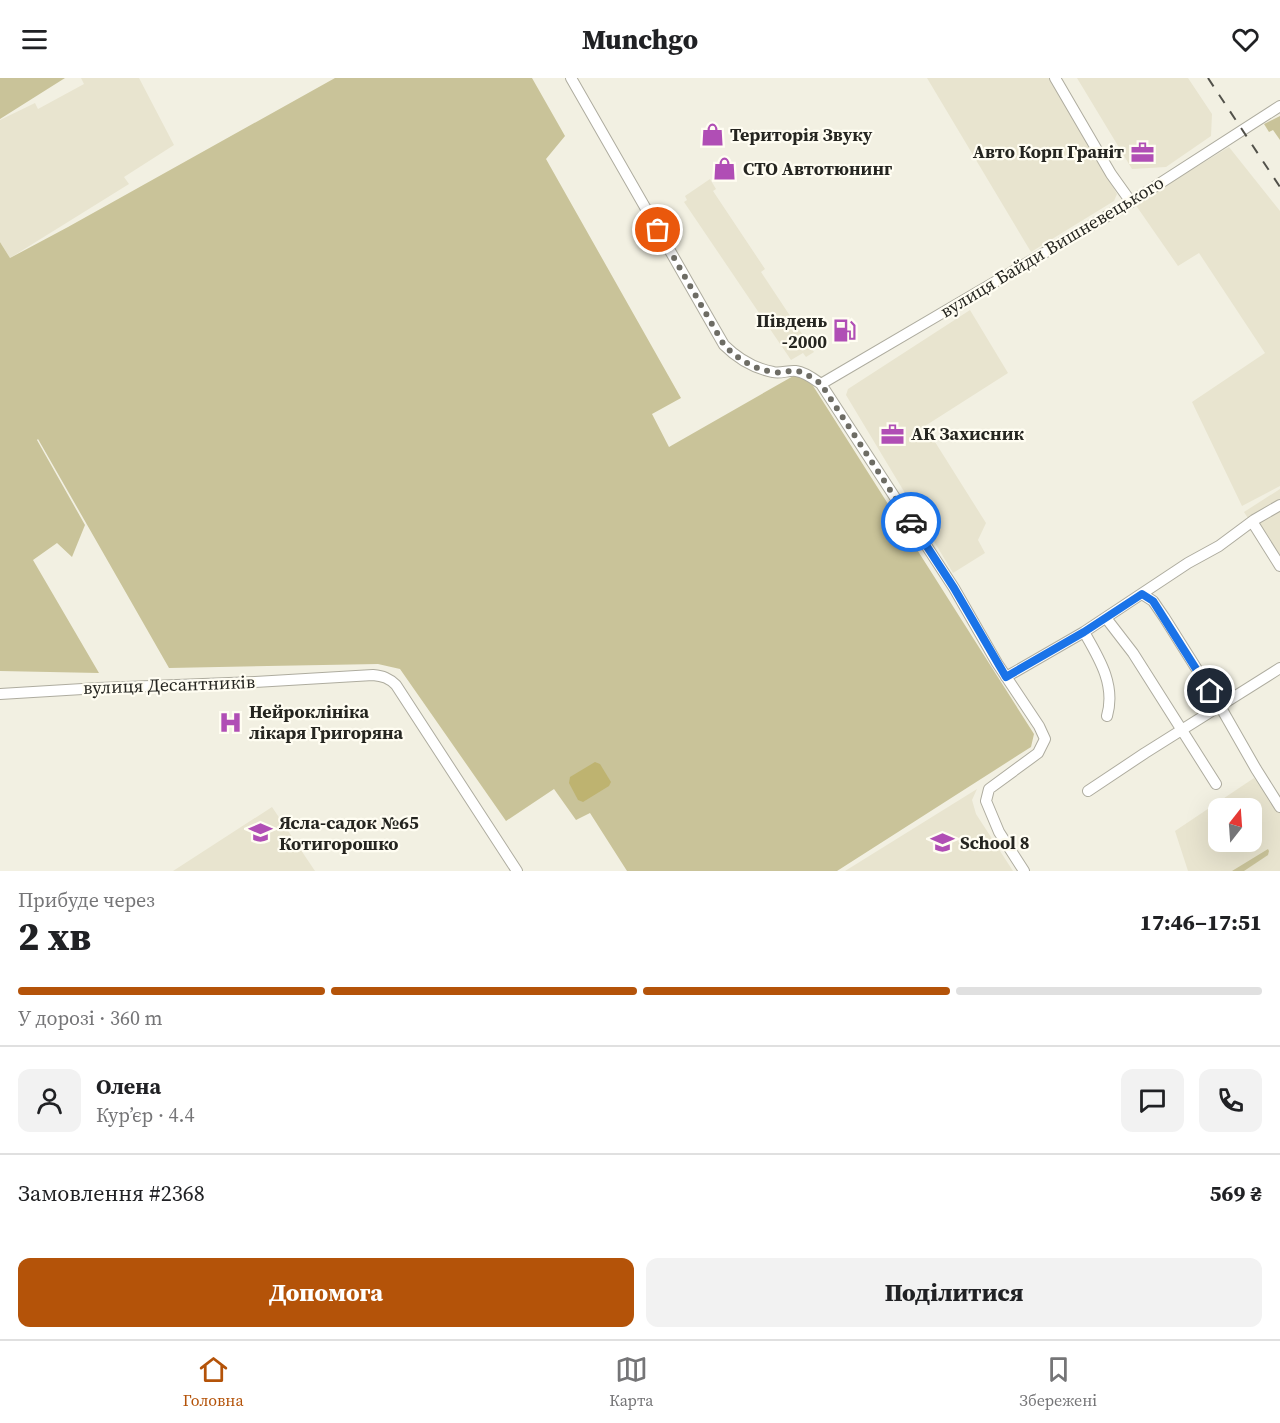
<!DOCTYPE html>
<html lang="uk">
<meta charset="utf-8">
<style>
:root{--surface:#fff;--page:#f2f2f2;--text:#202124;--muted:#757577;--line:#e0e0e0;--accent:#b45309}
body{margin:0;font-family:"Source Serif 4",serif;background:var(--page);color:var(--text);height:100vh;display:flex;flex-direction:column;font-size:22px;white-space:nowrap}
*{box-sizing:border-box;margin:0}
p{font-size:20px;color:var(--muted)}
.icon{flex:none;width:33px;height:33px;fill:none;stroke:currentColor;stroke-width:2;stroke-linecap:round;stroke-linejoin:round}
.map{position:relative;height:793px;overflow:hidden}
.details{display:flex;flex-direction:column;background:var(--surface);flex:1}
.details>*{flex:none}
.needle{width:39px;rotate:17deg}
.fabs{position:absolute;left:1208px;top:720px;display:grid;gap:12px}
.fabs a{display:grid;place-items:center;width:54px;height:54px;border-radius:12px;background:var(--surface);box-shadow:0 6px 24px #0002;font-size:30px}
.pin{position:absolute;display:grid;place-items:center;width:51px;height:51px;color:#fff;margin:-26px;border:3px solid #fff;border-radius:50%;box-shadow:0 2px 6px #0007}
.courier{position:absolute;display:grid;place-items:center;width:60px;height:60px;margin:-30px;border:4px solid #1a73e8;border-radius:50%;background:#fff;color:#222;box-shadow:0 2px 8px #0007}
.overview em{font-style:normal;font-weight:800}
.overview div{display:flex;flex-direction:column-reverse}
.overview{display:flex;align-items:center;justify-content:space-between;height:102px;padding:0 18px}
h1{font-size:39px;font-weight:800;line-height:45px}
.bar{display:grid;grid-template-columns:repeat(4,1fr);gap:9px 6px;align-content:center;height:72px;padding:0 18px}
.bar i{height:8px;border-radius:4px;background:var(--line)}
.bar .on{background:var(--accent)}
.bar p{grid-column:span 4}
.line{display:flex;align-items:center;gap:15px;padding:0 18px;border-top:2px solid var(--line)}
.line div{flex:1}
.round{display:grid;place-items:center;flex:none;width:63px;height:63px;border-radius:12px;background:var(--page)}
.primary-button{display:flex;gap:12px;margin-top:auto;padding:12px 18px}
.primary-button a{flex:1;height:69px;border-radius:12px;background:var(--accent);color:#fff;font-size:24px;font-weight:800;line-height:69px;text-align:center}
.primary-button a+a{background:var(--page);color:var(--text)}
header{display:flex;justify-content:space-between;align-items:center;height:78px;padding:0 18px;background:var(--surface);font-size:27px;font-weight:800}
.dock{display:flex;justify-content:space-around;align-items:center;height:84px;border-top:2px solid var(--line);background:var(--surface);font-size:16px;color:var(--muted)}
.dock a{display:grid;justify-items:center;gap:3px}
.dock .on{color:var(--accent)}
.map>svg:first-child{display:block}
.built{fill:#e8e4cf;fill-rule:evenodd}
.green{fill:#c9c399}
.water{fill:#beb370}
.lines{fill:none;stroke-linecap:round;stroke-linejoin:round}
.minor-casing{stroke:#aeac9f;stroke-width:12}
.minor{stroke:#fff;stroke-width:10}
.rail{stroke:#52514a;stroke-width:2;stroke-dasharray:10 10;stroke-linecap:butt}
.done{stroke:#6d6c64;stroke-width:6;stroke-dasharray:0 10.8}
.route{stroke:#1a73e8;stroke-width:8}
.labels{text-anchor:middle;stroke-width:4.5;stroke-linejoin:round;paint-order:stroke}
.poi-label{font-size:18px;font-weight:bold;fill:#252520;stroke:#fffdf2;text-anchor:start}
.street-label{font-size:18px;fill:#252520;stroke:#fffdf2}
</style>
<header><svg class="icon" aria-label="menu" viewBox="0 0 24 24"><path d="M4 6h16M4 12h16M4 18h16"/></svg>Munchgo<svg class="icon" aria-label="heart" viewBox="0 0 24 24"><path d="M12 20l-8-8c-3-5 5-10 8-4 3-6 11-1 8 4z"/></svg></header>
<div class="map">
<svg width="1280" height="793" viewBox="0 0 1280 793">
<rect width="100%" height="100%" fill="#f2f0e2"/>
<path class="built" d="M81,0H139L174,67L124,99L129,106L10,180L0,164V42L35,25L38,31L84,6Z
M927,0H1049L1117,116L1114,123L1031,174Z
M1077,0H1188L1212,36L1211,58L1166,89L1132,91Z
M1229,69L1280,133V408L1242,428L1192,324L1265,275L1199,175L1178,188L1135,126Z
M710,101L716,111L713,113L765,191L761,194L814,274L806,279L803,275L791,282L684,124L687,122L685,118Z
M970,232L1008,295L925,348L986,445L978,462L985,475L953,495L846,317L848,311Z
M1280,411V490L1244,434Z
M1254,700L1280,733V793H1188L1175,753ZM1218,730H1251V764H1218Z
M977,711L972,722L976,736L1013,793H845Z
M272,729L315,793H173Z"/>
<path class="green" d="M0,0H65L0,41Z
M335,0H532L565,58L546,81L681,320L652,336L669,369L795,297L810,303L1034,656L1031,669L837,793H627L590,735L576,742L554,711L506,743L400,591L378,586L169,590L38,361L37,362L85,447L72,479L57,465L33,482L99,595L0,593V164L10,180L68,149Z
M1280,38V62L1273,52L1269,54L1264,46Z
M1268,771L1269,773L1268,777L1244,793H1232Z"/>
<path class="water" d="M595,684L600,686L611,704L609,708L583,724L578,722L569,705L570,699Z"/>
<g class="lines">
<defs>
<path id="minor" d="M571,0L724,267C738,281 753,290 773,294C780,296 789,292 796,293C805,294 814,301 821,306L954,510L997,585L1039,648L1045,661L1038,675L989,711L986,723L999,754L1024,793
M1055,0L1111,96L1131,124
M821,306L1131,124L1280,28
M1253,445L1280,488
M1142,516L1153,523L1164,539L1220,628L1256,691L1280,729
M1106,540L1133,575L1216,706
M1084,554C1099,580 1116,607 1107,638
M1006,599L1084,554L1188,485L1219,468L1254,442L1280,427
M0,616L99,610L255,604L373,597C383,598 389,600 396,607L517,793
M1088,713L1145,675L1280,590"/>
</defs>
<use href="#minor" class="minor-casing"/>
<use href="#minor" class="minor"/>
<path class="rail" d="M1208,0L1280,109"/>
</g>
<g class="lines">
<path class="done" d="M658,152L724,267C738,281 753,291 773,294C780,296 789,292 796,293C805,294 814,301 821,306L911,444"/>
<path class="route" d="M911,444L954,510L1006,599L1084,554L1142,516L1153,523L1210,613"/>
</g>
<defs>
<symbol id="shop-bare" viewBox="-9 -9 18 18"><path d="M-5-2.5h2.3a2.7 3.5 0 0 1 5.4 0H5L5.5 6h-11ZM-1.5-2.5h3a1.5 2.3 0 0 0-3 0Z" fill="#b04eb5" stroke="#fffdf2" stroke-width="2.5" paint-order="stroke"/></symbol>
<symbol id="office-bare" viewBox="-9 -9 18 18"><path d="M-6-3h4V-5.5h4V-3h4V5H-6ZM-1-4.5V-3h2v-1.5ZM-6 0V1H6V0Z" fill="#b04eb5" stroke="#fffdf2" stroke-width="2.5" paint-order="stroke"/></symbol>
<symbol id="fuel-bare" viewBox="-9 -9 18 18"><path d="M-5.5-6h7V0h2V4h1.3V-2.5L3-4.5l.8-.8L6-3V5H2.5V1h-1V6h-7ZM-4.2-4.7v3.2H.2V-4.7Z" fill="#b04eb5" stroke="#fffdf2" stroke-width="2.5" paint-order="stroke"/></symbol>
<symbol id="hospital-bare" viewBox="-9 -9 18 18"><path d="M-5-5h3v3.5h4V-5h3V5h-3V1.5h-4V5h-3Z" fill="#b04eb5" stroke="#fffdf2" stroke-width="2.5" paint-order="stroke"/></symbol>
<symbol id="school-bare" viewBox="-9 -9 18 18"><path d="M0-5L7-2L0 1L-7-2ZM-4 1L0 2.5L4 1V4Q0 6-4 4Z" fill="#b04eb5" stroke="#fffdf2" stroke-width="2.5" paint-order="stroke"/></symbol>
</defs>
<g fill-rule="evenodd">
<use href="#shop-bare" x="696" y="40" width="33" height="33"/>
<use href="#office-bare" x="1126" y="58" width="33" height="33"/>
<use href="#shop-bare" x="708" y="74" width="33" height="33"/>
<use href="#fuel-bare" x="828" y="236" width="33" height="33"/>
<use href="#office-bare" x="876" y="340" width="33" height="33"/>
<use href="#hospital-bare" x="214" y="628" width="33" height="33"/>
<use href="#school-bare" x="244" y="738" width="33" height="33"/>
<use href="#school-bare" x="926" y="748" width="33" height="33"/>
</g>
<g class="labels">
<g class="poi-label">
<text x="730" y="63">Територія Звуку</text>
<text x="1124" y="80" text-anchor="end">Авто Корп Граніт</text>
<text x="743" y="97">СТО Автотюнинг</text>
<text x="827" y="249" text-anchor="end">Південь<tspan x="827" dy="21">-2000</tspan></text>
<text x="911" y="362">АК Захисник</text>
<text x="249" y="640">Нейроклініка<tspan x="249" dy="21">лікаря Григоряна</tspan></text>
<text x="279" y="751">Ясла-садок №65<tspan x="279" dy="21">Котигорошко</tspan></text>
<text x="960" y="771">School 8</text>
</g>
<g class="street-label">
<text transform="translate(1052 169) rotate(-31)" y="6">вулиця Байди Вишневецького</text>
<text transform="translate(169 607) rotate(-2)" y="6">вулиця Десантників</text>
</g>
</g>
</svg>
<div class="fabs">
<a><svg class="needle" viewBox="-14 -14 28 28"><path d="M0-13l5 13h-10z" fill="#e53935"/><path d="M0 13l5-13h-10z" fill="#757577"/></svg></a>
</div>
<div class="pin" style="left:658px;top:152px;background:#ea580c"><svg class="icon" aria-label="bag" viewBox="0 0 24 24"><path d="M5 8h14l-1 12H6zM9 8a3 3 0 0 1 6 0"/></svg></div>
<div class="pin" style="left:1210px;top:613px;background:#1f2937"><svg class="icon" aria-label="home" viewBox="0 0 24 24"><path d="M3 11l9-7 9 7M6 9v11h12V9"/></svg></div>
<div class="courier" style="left:911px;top:444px"><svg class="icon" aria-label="car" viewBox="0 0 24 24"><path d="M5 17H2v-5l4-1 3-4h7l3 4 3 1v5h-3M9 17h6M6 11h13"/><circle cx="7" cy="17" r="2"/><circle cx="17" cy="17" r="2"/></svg></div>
</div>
<section class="details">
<div class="overview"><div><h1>2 хв</h1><p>Прибуде через</p></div><em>17:46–17:51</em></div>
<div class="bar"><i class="on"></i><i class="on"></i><i class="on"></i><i></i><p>У дорозі · 360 m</p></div>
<div class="line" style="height:108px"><a class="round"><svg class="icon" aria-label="person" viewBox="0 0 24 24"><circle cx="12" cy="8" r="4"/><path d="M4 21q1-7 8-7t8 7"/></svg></a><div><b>Олена</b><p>Кур’єр · 4.4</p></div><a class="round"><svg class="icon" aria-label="chat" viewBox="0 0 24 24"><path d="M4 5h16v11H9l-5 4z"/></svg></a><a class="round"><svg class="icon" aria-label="phone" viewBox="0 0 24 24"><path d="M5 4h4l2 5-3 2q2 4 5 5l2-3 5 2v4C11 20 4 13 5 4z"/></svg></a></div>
<div class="line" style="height:78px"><div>Замовлення #2368</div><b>569 ₴</b></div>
<div class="primary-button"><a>Допомога</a><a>Поділитися</a></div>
</section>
<nav class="dock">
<a class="on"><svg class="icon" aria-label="home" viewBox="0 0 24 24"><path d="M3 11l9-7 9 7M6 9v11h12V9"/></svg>Головна</a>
<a><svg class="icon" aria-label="map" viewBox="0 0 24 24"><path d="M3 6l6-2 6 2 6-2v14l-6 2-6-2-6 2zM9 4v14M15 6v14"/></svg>Карта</a>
<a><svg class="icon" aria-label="saved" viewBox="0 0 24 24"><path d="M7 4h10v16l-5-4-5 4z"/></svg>Збережені</a>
</nav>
